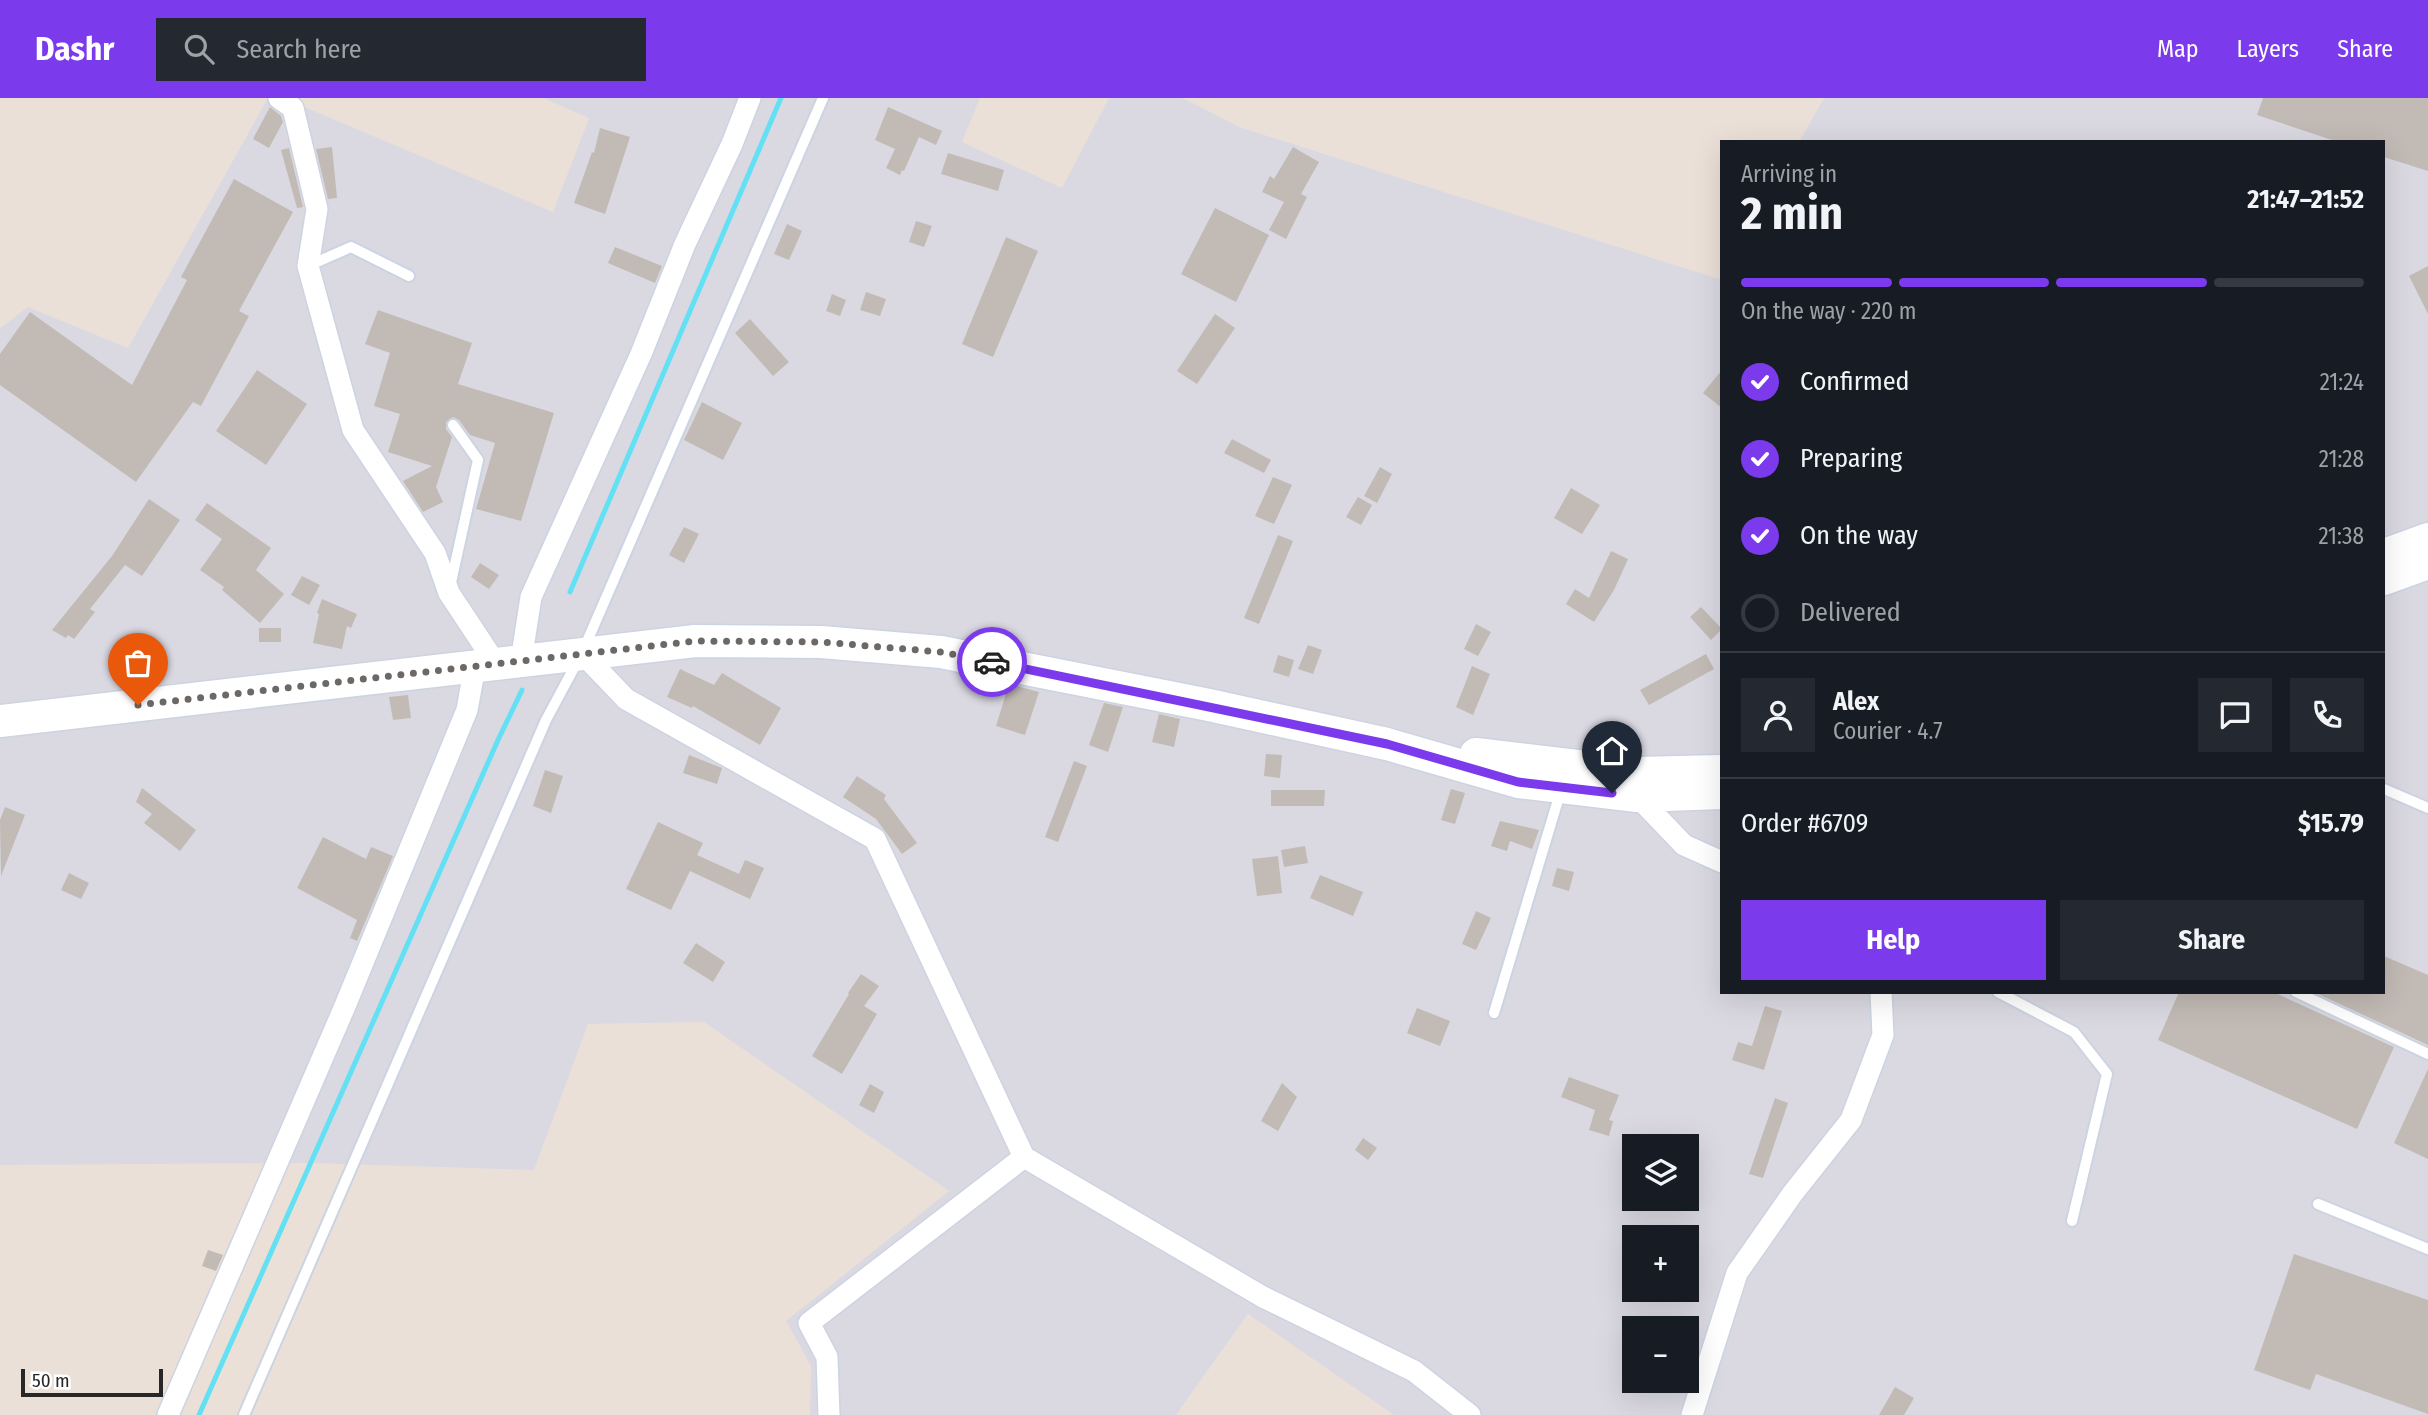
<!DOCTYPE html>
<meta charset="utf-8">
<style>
:root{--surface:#171b24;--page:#242831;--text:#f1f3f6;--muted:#9ea1a6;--line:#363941;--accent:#7c3aed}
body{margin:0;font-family:"Fira Sans Condensed",sans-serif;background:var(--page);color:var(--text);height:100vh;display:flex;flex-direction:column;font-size:26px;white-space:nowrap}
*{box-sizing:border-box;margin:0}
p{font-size:23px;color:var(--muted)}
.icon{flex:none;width:38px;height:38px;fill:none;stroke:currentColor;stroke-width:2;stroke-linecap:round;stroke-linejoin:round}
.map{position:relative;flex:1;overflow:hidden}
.panel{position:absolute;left:1720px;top:42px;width:665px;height:854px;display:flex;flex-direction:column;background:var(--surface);border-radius:0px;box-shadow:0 7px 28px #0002}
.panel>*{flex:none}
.controls{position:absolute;left:1622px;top:1036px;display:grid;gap:14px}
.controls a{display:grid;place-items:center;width:77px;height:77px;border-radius:0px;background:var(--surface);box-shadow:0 7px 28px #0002;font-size:35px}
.scale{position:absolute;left:21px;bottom:18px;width:142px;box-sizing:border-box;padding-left:7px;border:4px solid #272727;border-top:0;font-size:19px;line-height:24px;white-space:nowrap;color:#272727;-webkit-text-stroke:5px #fff;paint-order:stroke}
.pin{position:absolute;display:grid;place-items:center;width:60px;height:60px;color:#fff;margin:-72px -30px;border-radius:50% 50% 50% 0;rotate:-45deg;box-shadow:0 0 7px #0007}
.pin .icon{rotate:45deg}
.courier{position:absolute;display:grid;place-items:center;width:70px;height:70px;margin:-35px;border:5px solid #7c3aed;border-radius:50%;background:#fff;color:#222;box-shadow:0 2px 9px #0007}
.headline em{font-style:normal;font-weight:700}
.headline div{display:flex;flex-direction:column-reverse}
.headline{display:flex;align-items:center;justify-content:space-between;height:119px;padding:0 21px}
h1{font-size:46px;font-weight:700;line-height:52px}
.bar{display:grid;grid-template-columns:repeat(4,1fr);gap:10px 7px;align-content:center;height:84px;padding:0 21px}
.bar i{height:9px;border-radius:5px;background:var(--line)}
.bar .current{background:var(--accent)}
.bar p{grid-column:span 4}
.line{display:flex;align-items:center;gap:18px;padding:0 21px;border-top:2px solid var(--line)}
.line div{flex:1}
.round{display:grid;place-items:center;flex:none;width:74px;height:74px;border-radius:0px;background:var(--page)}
ol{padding:0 21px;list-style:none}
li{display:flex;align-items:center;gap:21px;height:77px}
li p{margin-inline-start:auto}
li .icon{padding:7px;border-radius:50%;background:var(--accent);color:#fff;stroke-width:4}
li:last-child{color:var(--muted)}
li i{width:38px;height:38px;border:4px solid var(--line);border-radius:50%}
.action{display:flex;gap:14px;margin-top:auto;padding:14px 21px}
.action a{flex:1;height:80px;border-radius:0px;background:var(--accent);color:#fff;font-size:28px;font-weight:700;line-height:80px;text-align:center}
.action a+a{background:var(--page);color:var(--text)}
header{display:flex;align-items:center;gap:42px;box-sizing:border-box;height:98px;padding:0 35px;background:var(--accent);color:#fff}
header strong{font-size:33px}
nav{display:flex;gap:38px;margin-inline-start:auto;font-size:24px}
.search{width:490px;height:63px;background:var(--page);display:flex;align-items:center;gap:18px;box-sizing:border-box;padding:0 24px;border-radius:0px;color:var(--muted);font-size:26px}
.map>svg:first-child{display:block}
.industrial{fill:#dad9e2;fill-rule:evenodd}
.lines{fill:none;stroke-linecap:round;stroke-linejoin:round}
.stream{stroke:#63e0f3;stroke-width:5}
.building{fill:#c2bab4}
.service-casing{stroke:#ccd3e1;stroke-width:14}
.minor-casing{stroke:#ccd3e1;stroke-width:24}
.secondary-casing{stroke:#ccd3e1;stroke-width:35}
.service{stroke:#fff;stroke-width:10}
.minor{stroke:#fff;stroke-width:21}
.secondary{stroke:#fff;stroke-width:32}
.done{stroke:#6c6865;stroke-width:7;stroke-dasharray:0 12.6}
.route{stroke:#7c3aed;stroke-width:9}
</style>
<header>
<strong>Dashr</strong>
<div class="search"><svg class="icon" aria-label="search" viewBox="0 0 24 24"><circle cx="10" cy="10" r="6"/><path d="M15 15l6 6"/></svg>Search here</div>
<nav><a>Map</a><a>Layers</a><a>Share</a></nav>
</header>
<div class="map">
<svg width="2428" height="1317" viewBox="0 0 2428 1317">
<rect width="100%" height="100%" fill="#ebe0d7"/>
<path class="industrial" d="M268,0H283L553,114L589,20L543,0H980L962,44L1062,90L1109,0H1183L1239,29L1722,182V894H2384V44H1799L1824,0H2428V1317H1394L1248,1216L1176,1317H810L811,1268L786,1223L949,1093L704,924L588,926L534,1072L311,1065L0,1067V230L28,209L128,250ZM1634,1048H1687V1101H1634ZM1634,1139H1687V1192H1634ZM1634,1230H1687V1283H1634Z"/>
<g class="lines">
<path class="stream" d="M570,494L781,0
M199,1317L498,642L522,592"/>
</g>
<path class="building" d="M2263,0H2428V73L2384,59V44H2338L2257,17Z
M270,9L281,18L283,24L269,50L253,41Z
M888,9L942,33L936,47L919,39L904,73L902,72L900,77L886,70L895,51L875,42Z
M600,30L630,39L605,116L574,105L592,54L594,55Z
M332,49L337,100L328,101L316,51Z
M1293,49L1319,64L1301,96L1307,99L1286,141L1269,132L1284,104L1262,94L1270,78L1274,81Z
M289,50L303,109L297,110L281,52Z
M948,55L1004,72L998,93L941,76Z
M234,81L293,114L239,213L249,218L201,308L193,304L136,384L0,287V256L30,214L132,287L187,182L181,179Z
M1215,110L1269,137L1236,204L1181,176Z
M916,123L932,128L924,149L909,144Z
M787,126L802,133L789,162L774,156Z
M1006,139L1038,153L993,259L962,246Z
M615,149L662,168L655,185L608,165Z
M2428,168V216L2409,178Z
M866,194L886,201L880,218L860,212Z
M832,196L846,202L840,218L826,213Z
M378,212L472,245L458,286L554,315L521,423L476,411L495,345L470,337L459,322L453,319L446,324V331L452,339L436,389L443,404L423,414L403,383L432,368L388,354L400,316L374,308L390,255L365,246Z
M1215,216L1235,230L1197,286L1177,273Z
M750,221L789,264L773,278L735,235Z
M257,272L307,306L266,367L216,333Z
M1722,272V310L1703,295Z
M702,304L742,325L723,362L684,342Z
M1232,341L1271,362L1264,375L1224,355Z
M1380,369L1392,376L1377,405L1364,398Z
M1273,379L1292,387L1274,426L1255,418Z
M1571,390L1600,407L1582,436L1554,420Z
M1358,399L1372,407L1361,427L1346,419Z
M149,401L180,422L142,478L125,467L90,511L95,514L74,541L68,537L66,540L52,532L112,458Z
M207,405L271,450L256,472L284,496L260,525L222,492L224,489L200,472L222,441L195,422Z
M684,429L699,436L684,465L669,457Z
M1278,437L1293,443L1259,526L1244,520Z
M1611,453L1628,461L1614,492L1594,524L1566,506L1575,491L1589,500Z
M480,465L499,477L489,491L471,479Z
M302,478L320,487L309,507L291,497Z
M322,501L357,516L351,530L347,528L342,551L313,545L319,516L317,515Z
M1701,509L1722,531L1711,542L1690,519Z
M1476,526L1491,534L1478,558L1464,551Z
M259,530H281V544H259Z
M1308,547L1322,552L1313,576L1298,571Z
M1706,556L1714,571L1649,607L1640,592Z
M1278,557L1294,562L1289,579L1273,574Z
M1472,568L1490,576L1473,617L1456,609Z
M680,571L714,587L722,575L781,610L760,647L693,608L692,610L667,599Z
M1009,586L1039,594L1025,637L996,628Z
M408,597L411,620L393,622L389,599Z
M1104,605L1123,609L1108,654L1089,647Z
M1159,616L1180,621L1174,649L1152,644Z
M1266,656L1282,657L1280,680L1264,678Z
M689,657L722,670L717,686L683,675Z
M1074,663L1087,668L1058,744L1045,739Z
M545,672L563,678L551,715L533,708Z
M857,678L886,697L884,701L917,745L902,756L876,721L843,699Z
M142,690L196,732L180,753L144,725L152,716L136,704Z
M1451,691L1465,695L1455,726L1441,722Z
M1271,692H1325L1324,708H1271Z
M5,709L25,717L1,778L0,722Z
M1500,723L1539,732L1532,751L1510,743L1507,753L1491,748Z
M658,724L703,745L697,757L739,776L745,762L764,770L750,801L690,773L671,812L626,791Z
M323,739L366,761L371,749L393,758L357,843L350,840L357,822L297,790Z
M1305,748L1308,765L1284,769L1281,752Z
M1278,758L1282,795L1257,798L1252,761Z
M1557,770L1574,774L1569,793L1552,788Z
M69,775L89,785L81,801L61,792Z
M1320,777L1363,794L1353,818L1310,800Z
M1476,813L1491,820L1476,852L1462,846Z
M696,845L725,864L713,884L683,865Z
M2384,858L2428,877V947L2316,895L2384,894Z
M861,876L879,888L864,908L877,916L842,976L812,958L849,896L848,895Z
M2179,894H2273L2394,949L2357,1031L2158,942Z
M1765,908L1782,913L1764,972L1732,962L1738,944L1752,948Z
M1417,910L1450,923L1440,948L1407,935Z
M2428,971V1061L2394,1045Z
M1569,979L1619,997L1609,1022L1613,1023L1609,1038L1589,1032L1595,1012L1561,999Z
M1282,985L1297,999L1278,1033L1261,1023Z
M870,986L884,994L874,1015L859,1007Z
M1775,1000L1788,1005L1763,1080L1749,1076Z
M1363,1040L1377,1050L1368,1062L1355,1052Z
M208,1152L223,1157L216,1173L202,1168Z
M2294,1156L2428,1202V1316L2316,1276L2310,1292L2254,1272Z
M1895,1289L1914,1300L1904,1317H1879Z"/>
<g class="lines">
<defs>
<path id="service" d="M308,168L351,149L409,178
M450,489L478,362L453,327
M2384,691L2428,710
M1998,894L2074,934L2107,976L2072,1123
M2296,894L2428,956
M1494,915L1561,692
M2318,1106L2428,1151
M244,1317L546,622L582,555L823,0"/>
<path id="minor" d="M279,0L293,10L317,111L308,168L353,332L435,455L449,495L496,566
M582,555L626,601L875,741L1024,1059L809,1225L827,1259L829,1317
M521,563L531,499L641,256L685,146L732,46L750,0
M1637,698L1684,747L1722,764
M1024,1059L1263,1199L1414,1273L1470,1317
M168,1317L345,908L467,612L475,568
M1692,1317L1737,1175L1793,1095L1851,1022L1883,937L1881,894"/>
<path id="secondary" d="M2384,457L2428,441
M2384,481L2428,465
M0,623L695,543L821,544L941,554L1209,607L1387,646L1518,684L1637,698L1722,695
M1476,656L1637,675L1722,673"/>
</defs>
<use href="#service" class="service-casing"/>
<use href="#minor" class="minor-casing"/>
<use href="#secondary" class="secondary-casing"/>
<use href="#service" class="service"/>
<use href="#minor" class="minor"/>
<use href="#secondary" class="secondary"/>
</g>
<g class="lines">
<path class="done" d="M138,607L695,543L821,544L941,554L992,564"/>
<path class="route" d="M992,564L1387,646L1518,684L1612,695"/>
</g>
</svg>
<div class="controls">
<a><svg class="icon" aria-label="layers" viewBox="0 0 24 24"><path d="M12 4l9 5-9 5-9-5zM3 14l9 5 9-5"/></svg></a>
<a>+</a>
<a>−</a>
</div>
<div class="scale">50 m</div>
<div class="pin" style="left:138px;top:607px;background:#ea580c"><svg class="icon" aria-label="bag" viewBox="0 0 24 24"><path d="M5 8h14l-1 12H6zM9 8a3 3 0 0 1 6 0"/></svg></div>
<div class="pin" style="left:1612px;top:695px;background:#1f2937"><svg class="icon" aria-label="home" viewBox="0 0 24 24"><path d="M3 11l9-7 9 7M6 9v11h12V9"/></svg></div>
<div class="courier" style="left:992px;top:564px"><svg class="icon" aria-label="car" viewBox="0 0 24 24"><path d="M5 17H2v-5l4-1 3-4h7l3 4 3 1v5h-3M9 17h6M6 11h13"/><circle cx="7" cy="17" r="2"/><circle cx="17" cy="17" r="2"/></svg></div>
<section class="panel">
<div class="headline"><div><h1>2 min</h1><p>Arriving in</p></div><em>21:47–21:52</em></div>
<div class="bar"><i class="current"></i><i class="current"></i><i class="current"></i><i></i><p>On the way · 220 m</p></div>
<ol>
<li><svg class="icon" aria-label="check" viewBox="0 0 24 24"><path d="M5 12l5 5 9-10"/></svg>Confirmed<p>21:24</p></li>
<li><svg class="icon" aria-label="check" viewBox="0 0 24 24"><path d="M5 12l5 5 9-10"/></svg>Preparing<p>21:28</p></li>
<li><svg class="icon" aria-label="check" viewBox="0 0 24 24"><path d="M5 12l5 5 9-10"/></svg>On the way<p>21:38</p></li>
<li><i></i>Delivered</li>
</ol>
<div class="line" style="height:126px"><a class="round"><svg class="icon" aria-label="person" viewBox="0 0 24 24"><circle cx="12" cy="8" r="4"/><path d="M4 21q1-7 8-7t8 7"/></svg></a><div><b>Alex</b><p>Courier · 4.7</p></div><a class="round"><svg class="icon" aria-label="chat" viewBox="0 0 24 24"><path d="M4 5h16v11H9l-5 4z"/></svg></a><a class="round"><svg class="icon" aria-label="phone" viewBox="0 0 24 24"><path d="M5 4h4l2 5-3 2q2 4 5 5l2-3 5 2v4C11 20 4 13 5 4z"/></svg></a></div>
<div class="line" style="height:91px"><div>Order #6709</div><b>$15.79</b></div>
<div class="action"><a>Help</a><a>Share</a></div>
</section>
</div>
